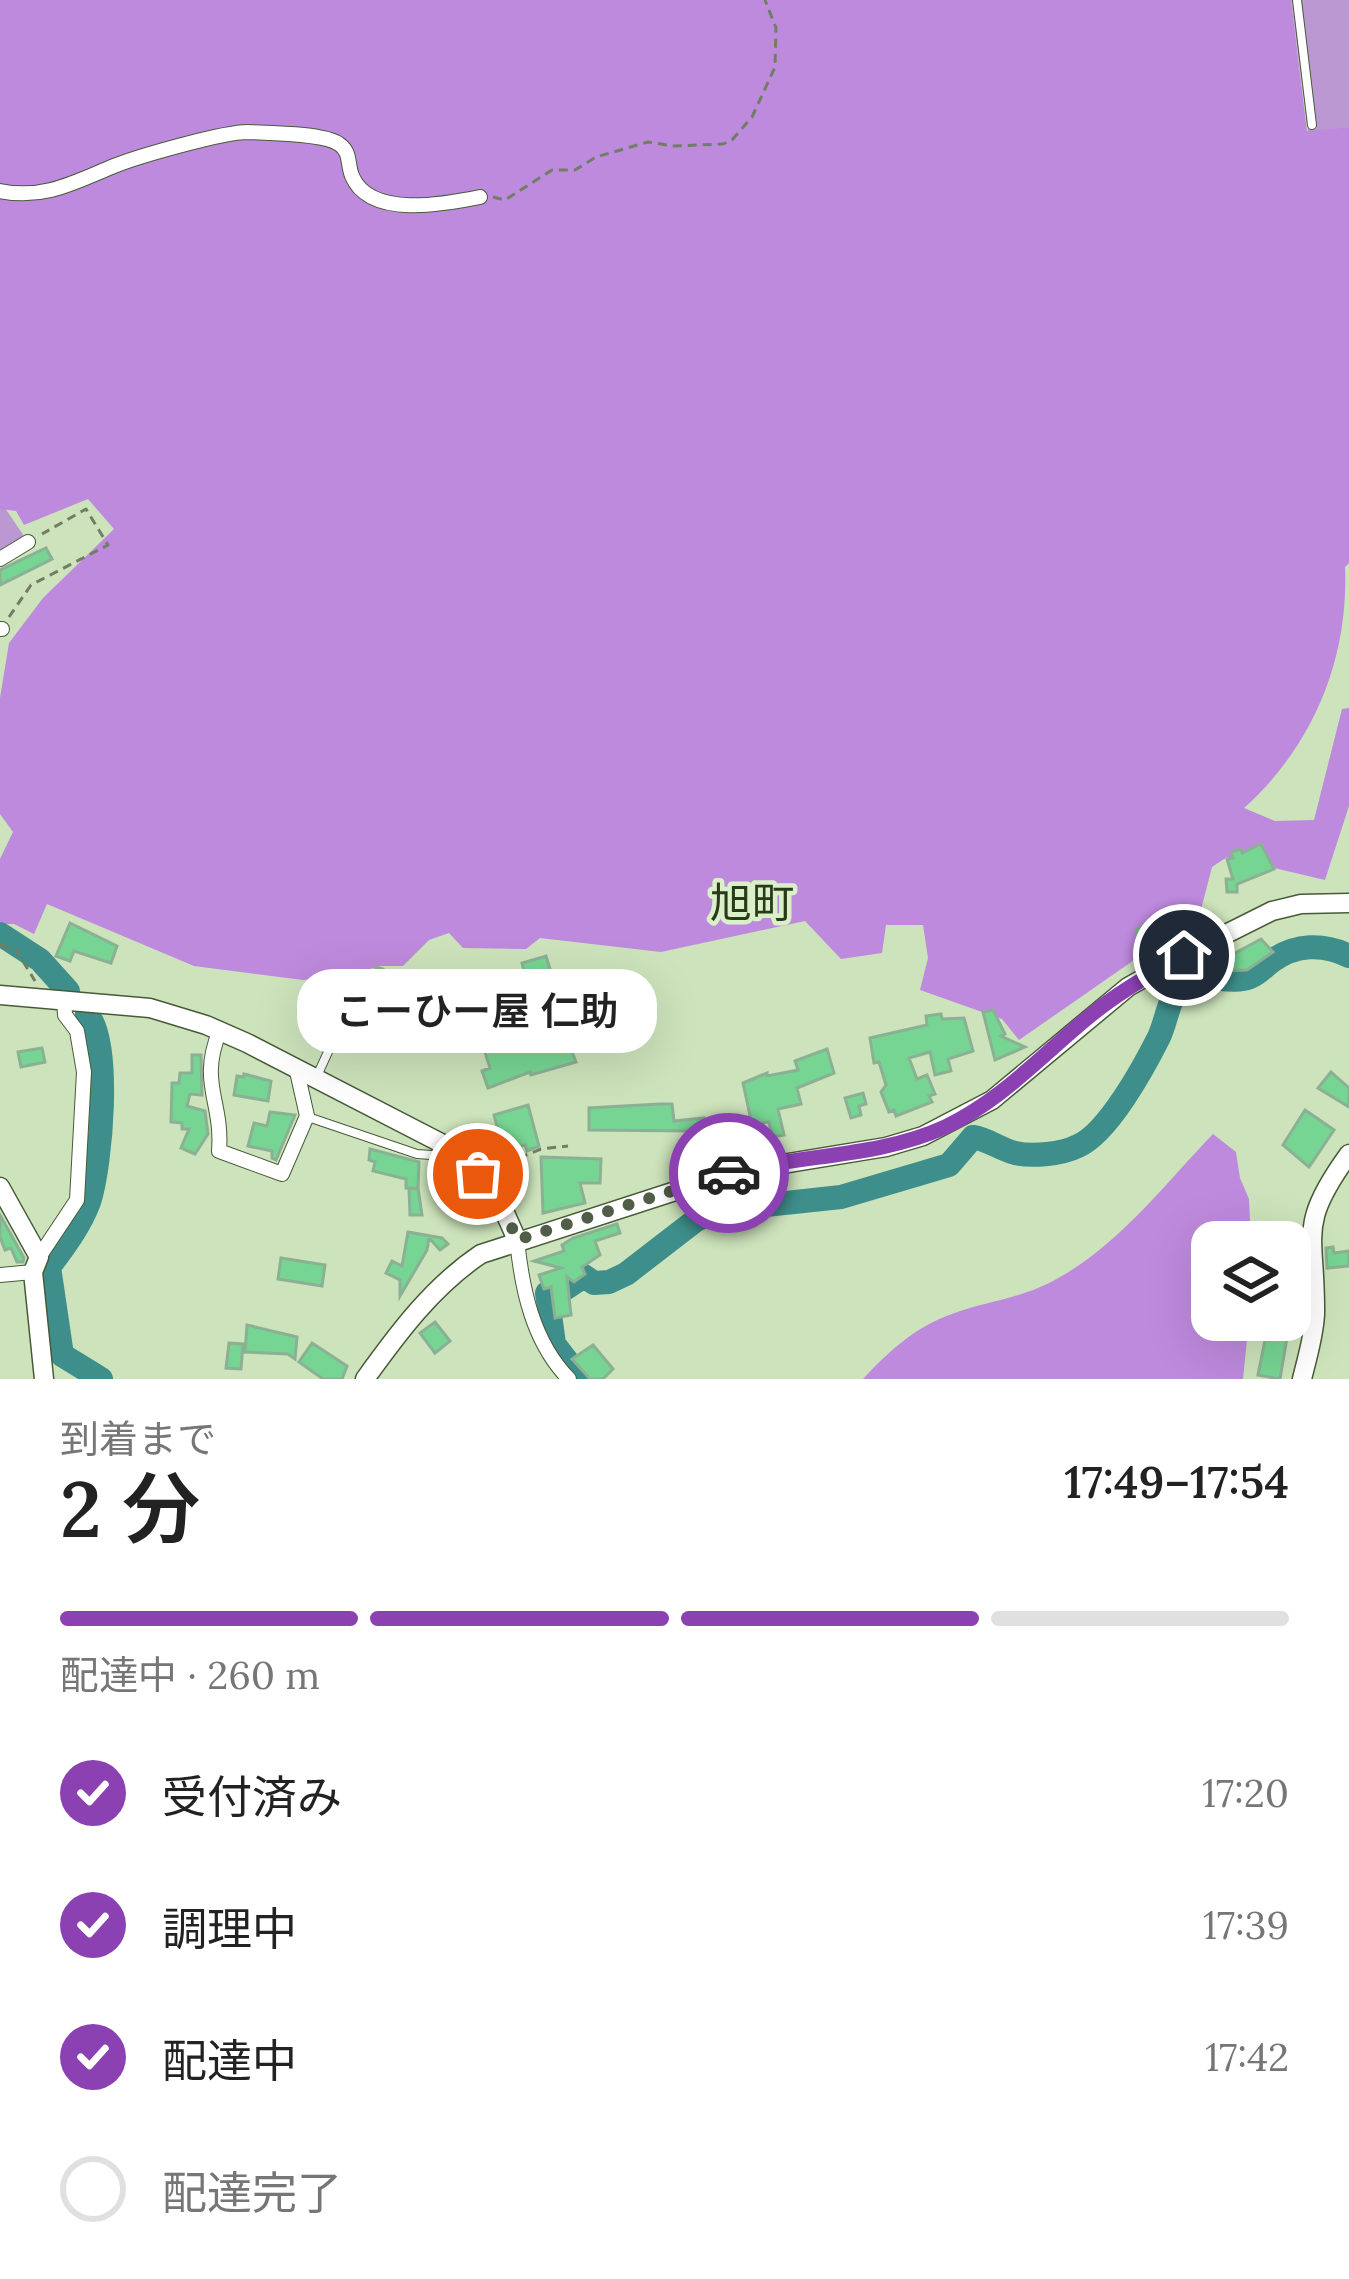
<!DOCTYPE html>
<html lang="ja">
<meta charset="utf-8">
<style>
:root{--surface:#fff;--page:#f2f2f2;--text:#222;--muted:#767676;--line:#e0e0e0;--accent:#8c41b3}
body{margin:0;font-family:Lora,"Noto Sans JP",serif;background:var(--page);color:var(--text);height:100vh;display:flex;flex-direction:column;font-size:45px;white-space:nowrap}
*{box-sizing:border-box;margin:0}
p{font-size:39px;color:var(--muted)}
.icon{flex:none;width:66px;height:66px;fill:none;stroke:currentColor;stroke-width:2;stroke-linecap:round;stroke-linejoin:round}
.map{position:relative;height:1379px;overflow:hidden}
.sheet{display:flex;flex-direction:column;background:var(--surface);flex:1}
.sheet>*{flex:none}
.fabs{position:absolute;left:1191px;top:1221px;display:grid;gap:24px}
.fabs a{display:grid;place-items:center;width:120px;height:120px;border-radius:24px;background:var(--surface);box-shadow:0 12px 48px #0002;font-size:60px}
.pin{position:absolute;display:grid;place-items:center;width:102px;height:102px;color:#fff;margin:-51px;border:6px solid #fff;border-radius:50%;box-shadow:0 3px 12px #0007}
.courier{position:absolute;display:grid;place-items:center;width:120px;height:120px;margin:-60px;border:9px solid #8c41b3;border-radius:50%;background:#fff;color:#222;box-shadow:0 3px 15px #0007}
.bubble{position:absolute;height:84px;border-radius:36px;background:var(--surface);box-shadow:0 12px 48px #0002;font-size:39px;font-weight:600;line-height:84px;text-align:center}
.summary em{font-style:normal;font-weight:600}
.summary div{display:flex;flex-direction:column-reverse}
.summary{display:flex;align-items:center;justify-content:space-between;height:204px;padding:0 60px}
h1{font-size:78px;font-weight:600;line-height:90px}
.bar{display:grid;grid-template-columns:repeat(4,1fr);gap:18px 12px;align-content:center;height:144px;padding:0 60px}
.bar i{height:15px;border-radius:9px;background:var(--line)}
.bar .on{background:var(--accent)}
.bar p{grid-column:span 4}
ol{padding:0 60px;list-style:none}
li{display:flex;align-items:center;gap:36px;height:132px}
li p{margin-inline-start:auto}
li .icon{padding:12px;border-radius:50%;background:var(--accent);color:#fff;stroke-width:4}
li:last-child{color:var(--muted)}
li i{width:66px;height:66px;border:6px solid var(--line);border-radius:50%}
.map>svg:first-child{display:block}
.green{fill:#bc98d2}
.forest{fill:#be8add}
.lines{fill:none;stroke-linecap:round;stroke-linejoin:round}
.river{stroke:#3e8e8b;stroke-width:24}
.building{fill:#77d593;stroke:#8bb194;stroke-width:3}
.lane-casing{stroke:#475a38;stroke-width:10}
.street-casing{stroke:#475a38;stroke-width:16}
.secondary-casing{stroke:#475a38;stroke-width:21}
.path{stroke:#707f64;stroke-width:3;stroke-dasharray:9 6;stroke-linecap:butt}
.lane{stroke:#fff;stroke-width:8}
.street{stroke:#fff;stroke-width:14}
.secondary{stroke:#fff;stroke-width:18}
.done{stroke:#515e47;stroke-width:12;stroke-dasharray:0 21.6}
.route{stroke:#8c41b3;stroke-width:15}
.labels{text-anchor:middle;stroke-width:9;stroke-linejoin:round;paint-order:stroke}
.quarter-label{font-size:42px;fill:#283a19;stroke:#d9f0c8}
</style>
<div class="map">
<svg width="1349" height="1379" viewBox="0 0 1349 1379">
<rect width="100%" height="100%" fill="#cce3bb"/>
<path class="green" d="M1291,0H1349V127L1308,132Z
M5,508L28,542L0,556V509Z"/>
<path class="forest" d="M0,0H1291L1307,131L1349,127V563L1345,567C1349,660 1312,747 1244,808L1275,821L1314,820L1342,709L1349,708V806L1325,880L1227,857L1212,867L1195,933L1148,928L1137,958L1019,1040L1002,1019L920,990L928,958L923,925H886L882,953L841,959L805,921L661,952L540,938L526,949L463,948L449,933L429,940L403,966H380L339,978L303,980L194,966L47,904L34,934L14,924H0V859L13,832L0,814V698L9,643L43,598L114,529L88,499L24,525L16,511L0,509Z
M1213,1134L1236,1152L1240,1178L1249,1199L1251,1242H1212V1320H1249L1243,1379H863C888,1352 916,1326 952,1314C984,1302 1017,1299 1049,1283C1115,1250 1163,1186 1213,1134Z"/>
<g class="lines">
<path class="river" d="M0,934L40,960L68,991
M87,1014C112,1042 101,1166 89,1202C80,1226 64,1247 49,1267L62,1355L101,1379
M581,1379L554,1344L547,1293L563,1290L584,1276L594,1283L609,1282L626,1274L696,1220L720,1210L841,1197L949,1165L973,1137C987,1139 1000,1149 1015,1153C1033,1157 1062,1154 1078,1146C1108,1133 1144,1067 1159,1037C1168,1018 1168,993 1187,982C1204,972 1230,985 1250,977C1258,974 1265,966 1272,961C1295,944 1324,943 1349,956"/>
</g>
<path class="building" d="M46,548L52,559L0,585V570Z
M1261,844L1274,869L1237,884V892H1227L1226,879H1233L1227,859L1233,858L1231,852L1241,849L1242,853Z
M70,923L117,946L111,963L74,951L70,961L56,956Z
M1152,924L1153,928L1160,925L1165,940L1157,943L1159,947L1143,952L1136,929Z
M1261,939L1273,952L1247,970L1200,972Z
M546,956L553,979L554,992L549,993L576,1062L531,1075L530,1072L488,1088L482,1071L490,1068L480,1037L536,1019L522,963Z
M376,967L383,969L366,1032L349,1026Z
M590,984L598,1010L607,1008L613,1029L586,1036L575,989Z
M993,1010L1005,1034L1001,1036L1025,1047L995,1060L983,1012Z
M941,1014L942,1019L964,1018L973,1051L948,1059L951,1071L935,1075L930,1052L909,1058L917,1079L927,1075L935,1094L929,1096L932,1102L896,1116L894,1110L889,1112L881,1092L886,1085L879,1062L874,1063L870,1038L927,1025L926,1016Z
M409,1016L410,1038L386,1040L384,1018Z
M42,1048L45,1062L21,1067L18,1052Z
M827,1049L834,1073L797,1088L801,1104L778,1109L784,1135L772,1137L769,1122L752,1125L743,1083L767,1073V1076L798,1070L795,1061Z
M192,1055H201L202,1095L190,1094L187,1106L205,1111L208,1134L195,1154L181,1148L189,1129H182V1123L171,1122L172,1083H179L180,1073H192Z
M1331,1072L1349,1088V1107L1318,1088Z
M244,1074L271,1081L268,1101L234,1095L237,1076L244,1077Z
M863,1093L866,1104L859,1106L861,1115L851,1118L845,1098Z
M660,1104H672L674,1121L704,1118L709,1160L698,1162L689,1131L589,1130V1108Z
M528,1105L539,1146L527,1151L525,1145L513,1148L499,1161L492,1153L502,1145L494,1115Z
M1305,1110L1334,1130L1309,1167L1283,1145Z
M270,1112L295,1115L276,1160L272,1158V1151L248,1146L254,1123L267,1126Z
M370,1149L419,1162L418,1188H406V1179L373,1171L375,1162L369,1160Z
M541,1157L601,1159L600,1183H580L585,1203L543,1213Z
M418,1188L422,1215H410L409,1189Z
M0,1215L24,1258L23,1262H17L11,1248L5,1250L0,1237Z
M617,1224L620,1233L595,1241L600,1255L582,1267L585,1274L574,1282L567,1277L571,1315L555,1318L551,1287L544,1289L539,1275L561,1268L534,1261L564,1251L562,1245L573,1238Z
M408,1232L442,1238L448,1244L440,1250L429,1238L427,1250L400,1296V1280L386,1273L392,1261L402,1266Z
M1333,1247L1334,1253L1349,1251V1266L1327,1268L1326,1248Z
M281,1258L325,1265L322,1286L278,1279Z
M1269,1320H1290L1280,1379L1258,1375Z
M435,1322L450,1341L435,1353L420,1333Z
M247,1325L297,1337L295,1359L288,1354L245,1352Z
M229,1343L243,1344L241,1369L226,1368Z
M312,1343L347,1366L342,1379H323L299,1362Z
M593,1345L613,1369L603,1379H590L572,1359Z"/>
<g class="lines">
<defs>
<path id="lane" d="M1297,0L1312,125
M336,1031L378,1044
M317,1076L359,984
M308,1117L417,1154L431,1155"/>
<path id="street" d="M0,191C44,200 75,182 114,166C139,156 223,132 248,132C268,133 324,133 339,144C351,152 347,163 352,176C370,219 445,204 480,197
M0,559L28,542
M0,629H2
M220,1030C198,1084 223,1100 219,1151L282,1174L307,1116L296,1067
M517,1240C522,1290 533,1342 569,1379
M39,1257L77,1200L84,1072L77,1031L65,1015L64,999
M0,1275L33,1272"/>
<path id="secondary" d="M0,995L150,1008L206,1025L247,1043L441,1143L497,1195L517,1240
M0,1187L39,1257L33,1272L44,1379
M365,1379C398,1333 433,1286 481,1254L734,1172L886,1147L923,1136L992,1100L1128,987L1184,955L1272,911L1301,904L1349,903
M1302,1379C1307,1358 1314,1336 1315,1314C1316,1233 1296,1227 1349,1154"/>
</defs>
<use href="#lane" class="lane-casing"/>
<use href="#street" class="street-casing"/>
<use href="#secondary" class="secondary-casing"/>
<path class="path" d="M493,197L505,200L552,170H575L596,157L648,142L673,146L723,144L732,140L752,117L775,67L776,28L765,0
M9,617L31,585L108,545L86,509L42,534
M0,945L16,950L35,981
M491,1169L541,1149L568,1146"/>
<use href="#lane" class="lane"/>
<use href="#street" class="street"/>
<use href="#secondary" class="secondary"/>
</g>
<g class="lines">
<path class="done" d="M478,1174L503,1206L517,1240L729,1173"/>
<path class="route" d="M729,1173C800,1154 877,1158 945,1127C1002,1100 1043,1054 1091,1015C1120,991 1152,974 1184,955"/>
</g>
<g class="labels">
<g class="quarter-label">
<text x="752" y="918">旭町</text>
</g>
</g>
</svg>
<div class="fabs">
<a><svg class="icon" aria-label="layers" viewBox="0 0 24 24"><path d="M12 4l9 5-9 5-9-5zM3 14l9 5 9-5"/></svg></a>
</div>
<div class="pin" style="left:478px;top:1174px;background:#ea580c"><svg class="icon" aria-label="bag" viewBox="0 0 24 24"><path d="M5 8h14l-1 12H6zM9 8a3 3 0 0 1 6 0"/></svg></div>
<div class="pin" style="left:1184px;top:955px;background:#1f2937"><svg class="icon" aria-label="home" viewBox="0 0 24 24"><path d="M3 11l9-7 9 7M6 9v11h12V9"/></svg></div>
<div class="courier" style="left:729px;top:1173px"><svg class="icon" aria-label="car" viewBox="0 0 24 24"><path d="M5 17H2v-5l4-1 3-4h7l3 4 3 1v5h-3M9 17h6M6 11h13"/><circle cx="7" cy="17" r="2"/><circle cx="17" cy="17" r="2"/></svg></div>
<div class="bubble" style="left:297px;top:969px;width:360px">こーひー屋 仁助</div>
</div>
<section class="sheet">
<div class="summary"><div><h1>2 分</h1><p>到着まで</p></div><em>17:49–17:54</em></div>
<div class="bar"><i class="on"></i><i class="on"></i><i class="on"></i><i></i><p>配達中 · 260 m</p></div>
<ol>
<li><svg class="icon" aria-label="check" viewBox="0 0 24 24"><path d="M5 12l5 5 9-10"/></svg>受付済み<p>17:20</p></li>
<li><svg class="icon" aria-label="check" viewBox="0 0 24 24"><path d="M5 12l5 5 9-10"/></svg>調理中<p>17:39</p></li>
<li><svg class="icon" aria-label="check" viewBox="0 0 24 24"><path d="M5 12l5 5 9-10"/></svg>配達中<p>17:42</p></li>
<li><i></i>配達完了</li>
</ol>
</section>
